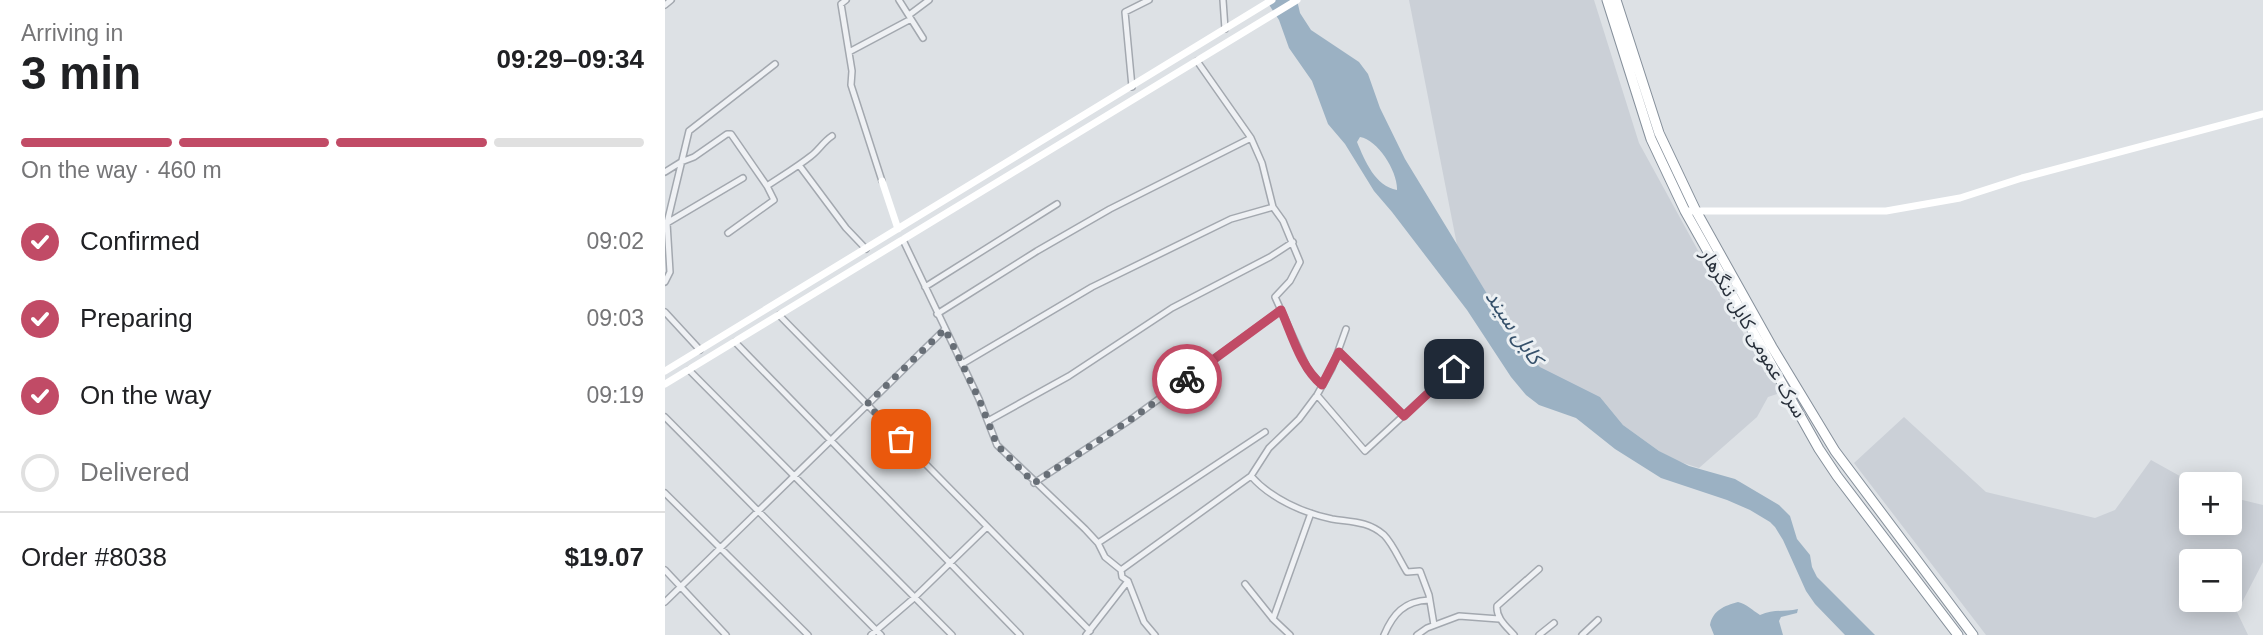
<!DOCTYPE html>
<meta charset="utf-8">
<style>
:root{--surface:#fff;--page:#f6f6f6;--text:#202124;--muted:#757577;--line:#e0e0e0;--accent:#c14b66}
body{margin:0;font-family:Helvetica,"Noto Sans Arabic",sans-serif;background:var(--page);color:var(--text);height:100vh;display:flex;flex-direction:column;font-size:26px;white-space:nowrap}
*{box-sizing:border-box;margin:0}
p{font-size:23px;color:var(--muted)}
.icon{flex:none;width:38px;height:38px;fill:none;stroke:currentColor;stroke-width:2;stroke-linecap:round;stroke-linejoin:round}
.map{position:relative;flex:1;overflow:hidden}
.drawer{display:flex;flex-direction:column;background:var(--surface);width:665px}
.drawer>*{flex:none}
.tools{position:absolute;left:1514px;top:472px;display:grid;gap:14px}
.tools a{display:grid;place-items:center;width:63px;height:63px;border-radius:7px;background:var(--surface);box-shadow:0 4px 18px #0003;font-size:35px}
.pin{position:absolute;display:grid;place-items:center;width:60px;height:60px;color:#fff;margin:-30px;border-radius:14px;box-shadow:0 4px 10px #0006}
.courier{position:absolute;display:grid;place-items:center;width:70px;height:70px;margin:-35px;border:5px solid #c14b66;border-radius:50%;background:#fff;color:#222;box-shadow:0 2px 9px #0007}
.summary em{font-style:normal;font-weight:700}
.summary div{display:flex;flex-direction:column-reverse}
.summary{display:flex;align-items:center;justify-content:space-between;height:119px;padding:0 21px}
h1{font-size:46px;font-weight:700;line-height:52px}
.bar{display:grid;grid-template-columns:repeat(4,1fr);gap:10px 7px;align-content:center;height:84px;padding:0 21px}
.bar i{height:9px;border-radius:5px;background:var(--line)}
.bar .selected{background:var(--accent)}
.bar p{grid-column:span 4}
.line{display:flex;align-items:center;gap:18px;padding:0 21px;border-top:2px solid var(--line)}
.line div{flex:1}
ol{padding:0 21px;list-style:none}
li{display:flex;align-items:center;gap:21px;height:77px}
li p{margin-inline-start:auto}
li .icon{padding:7px;border-radius:50%;background:var(--accent);color:#fff;stroke-width:4}
li:last-child{color:var(--muted)}
li i{width:38px;height:38px;border:4px solid var(--line);border-radius:50%}
main{display:flex;flex:1;min-height:0}
.map>svg:first-child{display:block}
.built{fill:#cbd0d7;fill-rule:evenodd}
.water{fill:#9bb1c3;fill-rule:evenodd}
.lines{fill:none;stroke-linecap:round;stroke-linejoin:round}
.street-casing{stroke:#a3a8af;stroke-width:8}
.highway-casing{stroke:#86909b;stroke-width:11}
.street{stroke:#eff1f4;stroke-width:5}
.secondary{stroke:#fff;stroke-width:7}
.highway{stroke:#fff;stroke-width:9}
.done{stroke:#676e76;stroke-width:7;stroke-dasharray:0 12.6}
.route{stroke:#c14b66;stroke-width:9}
.labels{text-anchor:middle;stroke-width:6;stroke-linejoin:round;paint-order:stroke}
.street-label{font-size:19px;fill:#28303b;stroke:#ecf0f3}
.water-label{font-size:21px;font-style:italic;fill:#36516b;stroke:#ecf0f3}
</style>
<main>
<section class="drawer">
<div class="summary"><div><h1>3 min</h1><p>Arriving in</p></div><em>09:29–09:34</em></div>
<div class="bar"><i class="selected"></i><i class="selected"></i><i class="selected"></i><i></i><p>On the way · 460 m</p></div>
<ol>
<li><svg class="icon" aria-label="check" viewBox="0 0 24 24"><path d="M5 12l5 5 9-10"/></svg>Confirmed<p>09:02</p></li>
<li><svg class="icon" aria-label="check" viewBox="0 0 24 24"><path d="M5 12l5 5 9-10"/></svg>Preparing<p>09:03</p></li>
<li><svg class="icon" aria-label="check" viewBox="0 0 24 24"><path d="M5 12l5 5 9-10"/></svg>On the way<p>09:19</p></li>
<li><i></i>Delivered</li>
</ol>
<div class="line" style="height:91px"><div>Order #8038</div><b>$19.07</b></div>
</section>
<div class="map">
<svg width="1598" height="635" viewBox="0 0 1598 635">
<rect width="100%" height="100%" fill="#dde1e5"/>
<path class="built" d="M744,0H929L974,143L1098,369L1118,392L1103,397L1092,417L1034,468L1012,461L994,451L958,425L935,397L875,367L852,343L792,245Z
M1239,417L1321,492L1430,518L1450,510L1486,460L1531,485H1526V523H1564L1565,497L1598,505V562L1572,612L1583,635H1321L1189,463ZM1526,562H1564V600H1526Z"/>
<path class="water" d="M601,0H632L635,13L646,30L694,62L703,74L715,108L740,159L852,343L875,367L935,397L958,425L994,451L1024,466L1070,479L1114,505L1125,516L1132,539L1145,555L1147,567L1152,577L1210,635H1180L1150,604L1141,591L1118,540L1110,527L1105,522L1085,510L1062,500L996,478L950,449L911,418L874,405L861,395L846,377L802,310L727,212L709,191L680,144L663,124L647,81L624,48L614,20ZM695,137C713,140 733,172 732,190C710,186 700,161 692,142Z
M1073,602C1082,604 1087,610 1095,615C1109,609 1120,612 1133,609L1132,613L1116,617L1114,621L1118,635H1049L1045,625C1048,610 1059,606 1073,602Z"/>
<g class="lines">
<defs>
<path id="street" d="M181,0L176,4L187,71L186,85L217,181
M234,0L258,38
M558,0L560,29
M0,5L6,0
M244,15L264,0
M184,52L246,19
M532,61L586,138L597,163L608,207L618,221L635,262L625,281L610,297L643,370L657,385
M467,87L460,12L484,0
M134,165L181,228L201,249
M0,172L16,162L29,157L62,134H66L102,186L109,200L63,233
M102,186C117,176 132,167 146,156C154,150 158,142 167,136
M2,223L78,178
M238,240L314,399L332,445L420,529L433,543L440,557L456,570L457,577L463,581L479,622L490,635
M0,282L5,272L2,223L24,131L110,64
M260,287L392,204
M0,312L35,350
M272,314L372,251L445,209L586,138
M114,315L425,631
M70,342L355,635
M674,352L739,416
M297,364L427,287L566,219L608,207
M24,370L287,635
M652,395L700,451L789,369
M0,417L216,635
M323,421L404,376L507,308L605,257L628,242
M586,476C605,498 638,513 667,519C686,522 703,521 719,535C728,544 735,561 742,572L755,571L764,595L769,625
M369,483L465,420L616,310
M0,493L143,635
M433,543L600,432
M0,570L61,635
M456,570L586,476L604,448L634,419L652,395L667,368L681,329
M580,584L608,619L625,635
M0,602L280,329
M608,619L646,513
M206,635L249,598L322,527
M421,635L463,581
M719,635C728,614 739,601 764,600
M752,635L762,628L794,616L834,619
M849,635C841,626 831,618 832,606L874,569
M874,635L889,623
M917,635L933,620"/>
<path id="highway" d="M942,0L986,139L1020,211L1154,449L1172,476L1293,635
M951,0L994,133L1031,211L1107,347L1170,451L1308,635"/>
</defs>
<use href="#street" class="street-casing"/>
<use href="#highway" class="highway-casing"/>
<use href="#street" class="street"/>
<path class="secondary" d="M217,181L233,229
M1020,211H1221L1295,198L1357,178L1598,114
M0,371L607,0
M0,384L632,0"/>
<use href="#highway" class="highway"/>
</g>
<g class="lines">
<path class="done" d="M236,439L202,404L280,329L314,399L332,445L369,483L465,420L522,379"/>
<path class="route" d="M522,379L616,310C627,335 636,368 657,385L674,352L739,416L789,369"/>
</g>
<g class="labels">
<g class="street-label">
<text transform="translate(1089 333) rotate(60)" y="7">سرک عمومی کابل ننگرهار</text>
</g>
<g class="water-label">
<text transform="translate(849 327) rotate(56)" y="7">کابل سيند</text>
</g>
</g>
</svg>
<div class="tools">
<a>+</a>
<a>−</a>
</div>
<div class="pin" style="left:236px;top:439px;background:#ea580c"><svg class="icon" aria-label="bag" viewBox="0 0 24 24"><path d="M5 8h14l-1 12H6zM9 8a3 3 0 0 1 6 0"/></svg></div>
<div class="pin" style="left:789px;top:369px;background:#1f2937"><svg class="icon" aria-label="home" viewBox="0 0 24 24"><path d="M3 11l9-7 9 7M6 9v11h12V9"/></svg></div>
<div class="courier" style="left:522px;top:379px"><svg class="icon" aria-label="bike" viewBox="0 0 24 24"><circle cx="6" cy="16" r="4"/><circle cx="18" cy="16" r="4"/><path d="M6 16l4-8h5l3 8M10 8l3 8H6M13 5h3"/></svg></div>
</div>
</main>
